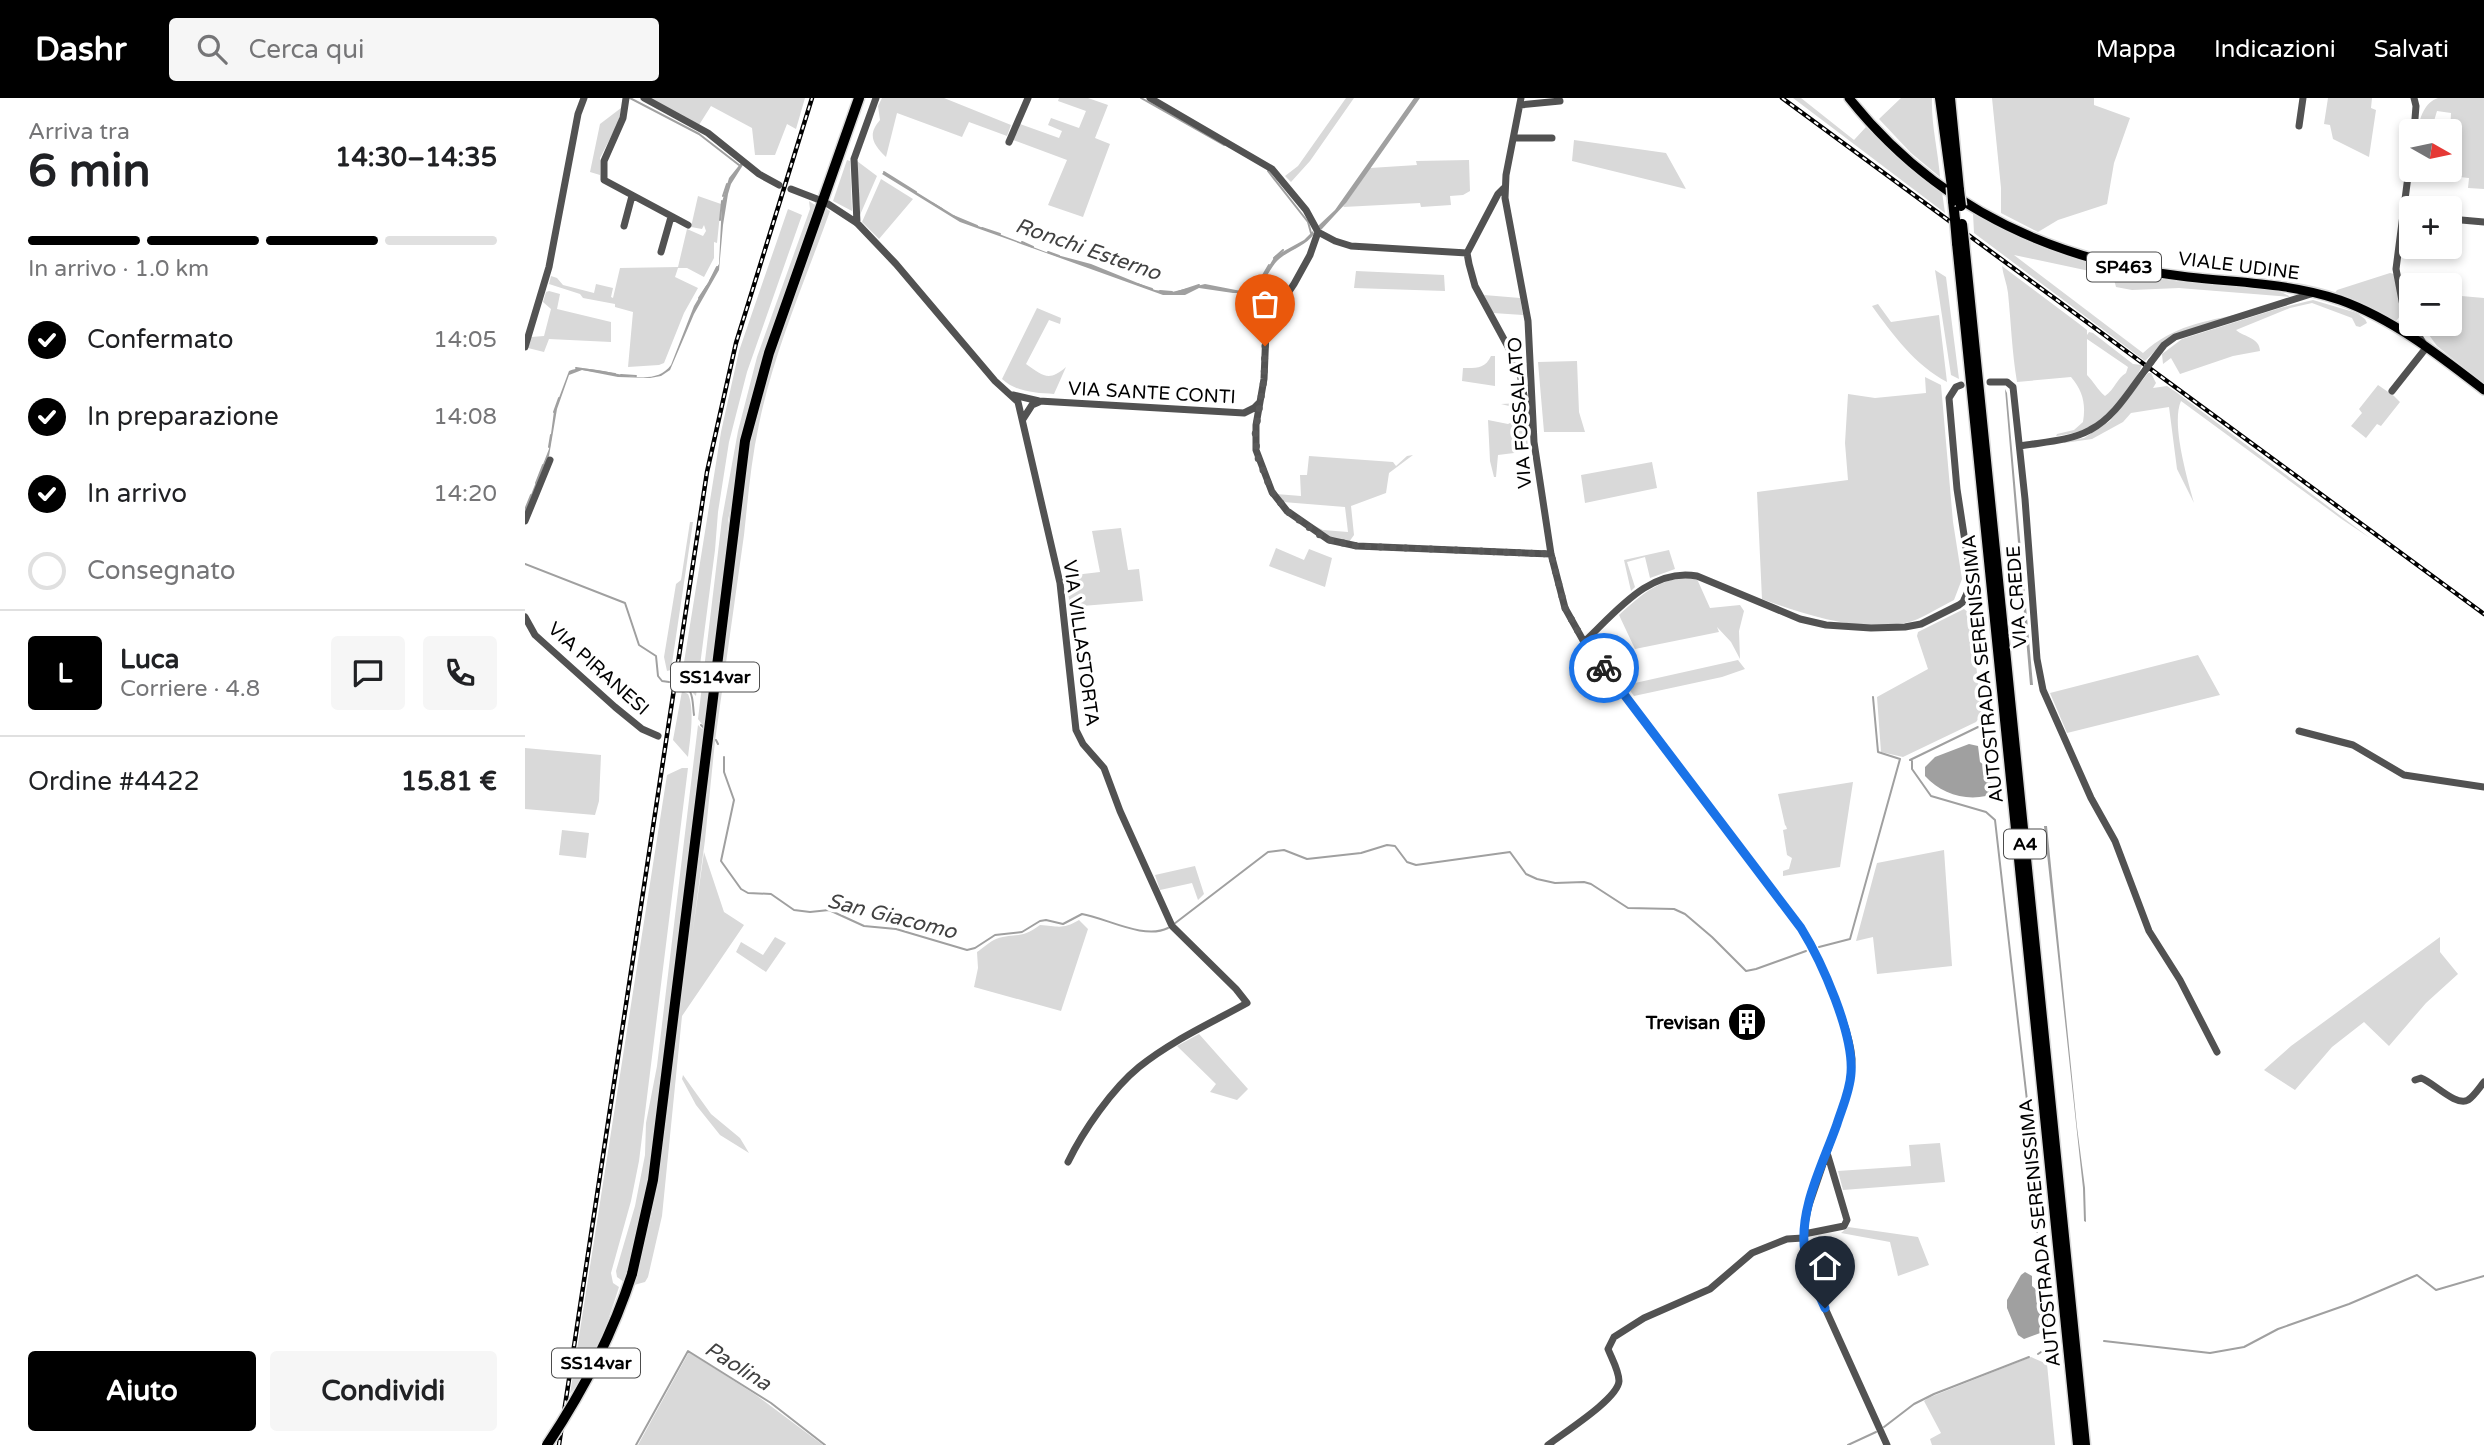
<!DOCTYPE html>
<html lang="it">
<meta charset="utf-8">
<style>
:root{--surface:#fff;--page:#f6f6f6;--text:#202124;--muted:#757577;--line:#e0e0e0;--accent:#000}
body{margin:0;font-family:"Varela Round",sans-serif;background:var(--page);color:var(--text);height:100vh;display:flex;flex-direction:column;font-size:26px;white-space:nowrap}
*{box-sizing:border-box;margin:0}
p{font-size:23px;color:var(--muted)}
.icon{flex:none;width:38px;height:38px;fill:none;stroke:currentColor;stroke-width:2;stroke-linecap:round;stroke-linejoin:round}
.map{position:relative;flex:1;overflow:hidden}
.panel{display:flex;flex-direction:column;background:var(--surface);width:525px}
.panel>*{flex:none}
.needle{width:46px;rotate:99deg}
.fabs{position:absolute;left:1874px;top:21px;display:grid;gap:14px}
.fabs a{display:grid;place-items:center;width:63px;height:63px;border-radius:7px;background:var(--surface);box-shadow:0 4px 10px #0003;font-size:35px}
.pin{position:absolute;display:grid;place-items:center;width:60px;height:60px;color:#fff;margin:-72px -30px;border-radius:50% 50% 50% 0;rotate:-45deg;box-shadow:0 0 7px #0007}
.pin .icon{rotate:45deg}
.courier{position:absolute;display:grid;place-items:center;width:70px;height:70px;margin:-35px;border:5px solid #1a73e8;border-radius:50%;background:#fff;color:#222;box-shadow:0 2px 9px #0007}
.headline em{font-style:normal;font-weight:700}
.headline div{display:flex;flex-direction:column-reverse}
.headline{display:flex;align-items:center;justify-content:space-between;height:119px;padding:0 28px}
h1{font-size:46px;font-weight:700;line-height:52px}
.bar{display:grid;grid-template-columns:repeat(4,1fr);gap:10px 7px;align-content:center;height:84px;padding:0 28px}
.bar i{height:9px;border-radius:5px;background:var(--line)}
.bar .current{background:var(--accent)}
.bar p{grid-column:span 4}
.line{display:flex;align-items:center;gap:18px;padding:0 28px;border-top:2px solid var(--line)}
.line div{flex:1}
.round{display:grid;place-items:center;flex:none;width:74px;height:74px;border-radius:7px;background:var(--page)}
ol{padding:0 28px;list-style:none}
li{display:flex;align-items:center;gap:21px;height:77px}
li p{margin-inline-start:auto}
li .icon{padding:7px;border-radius:50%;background:var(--accent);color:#fff;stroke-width:4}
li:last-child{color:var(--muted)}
li i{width:38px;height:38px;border:4px solid var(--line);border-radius:50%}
.action{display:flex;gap:14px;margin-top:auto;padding:14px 28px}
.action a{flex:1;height:80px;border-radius:7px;background:var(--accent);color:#fff;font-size:28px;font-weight:700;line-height:80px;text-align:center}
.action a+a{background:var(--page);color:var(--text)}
header{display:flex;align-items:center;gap:42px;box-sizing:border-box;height:98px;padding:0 35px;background:var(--accent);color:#fff}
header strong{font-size:33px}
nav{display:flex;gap:38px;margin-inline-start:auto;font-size:24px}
.search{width:490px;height:63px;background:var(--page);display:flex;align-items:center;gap:18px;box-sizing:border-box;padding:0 24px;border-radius:7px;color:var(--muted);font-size:26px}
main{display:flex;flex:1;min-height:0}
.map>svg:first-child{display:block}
.green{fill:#d9d9d9;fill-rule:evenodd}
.water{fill:#a0a0a0}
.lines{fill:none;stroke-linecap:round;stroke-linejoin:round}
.stream{stroke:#a0a0a0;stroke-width:2}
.major-casing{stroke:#dbdbdb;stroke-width:12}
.highway-casing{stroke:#dbdbdb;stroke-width:13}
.minor{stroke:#525252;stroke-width:7}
.major{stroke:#000;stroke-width:9}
.highway{stroke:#000;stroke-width:10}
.rail-casing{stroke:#000;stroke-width:4.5}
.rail{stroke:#fff;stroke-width:2;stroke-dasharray:5;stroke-linecap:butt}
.highway-bridge-casing{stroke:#dbdbdb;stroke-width:13;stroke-linecap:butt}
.minor-bridge{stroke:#525252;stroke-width:7}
.highway-bridge{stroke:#000;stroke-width:10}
.done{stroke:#595959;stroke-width:7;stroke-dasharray:0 12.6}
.route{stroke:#1a73e8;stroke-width:9}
.labels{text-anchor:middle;stroke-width:7;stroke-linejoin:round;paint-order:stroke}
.shield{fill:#fff;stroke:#4c4c4c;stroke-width:2}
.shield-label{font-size:18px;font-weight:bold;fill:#000}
.street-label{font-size:19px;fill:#000;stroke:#fff}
.poi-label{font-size:19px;font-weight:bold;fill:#000;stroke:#fff;text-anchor:end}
.water-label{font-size:21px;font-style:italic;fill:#414141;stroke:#fff}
</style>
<header>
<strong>Dashr</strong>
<div class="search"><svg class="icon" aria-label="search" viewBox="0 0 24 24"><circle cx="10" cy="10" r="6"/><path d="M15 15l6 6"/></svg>Cerca qui</div>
<nav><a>Mappa</a><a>Indicazioni</a><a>Salvati</a></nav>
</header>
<main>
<section class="panel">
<div class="headline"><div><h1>6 min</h1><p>Arriva tra</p></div><em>14:30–14:35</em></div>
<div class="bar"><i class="current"></i><i class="current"></i><i class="current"></i><i></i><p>In arrivo · 1.0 km</p></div>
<ol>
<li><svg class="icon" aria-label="check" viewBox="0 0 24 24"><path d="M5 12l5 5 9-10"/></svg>Confermato<p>14:05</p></li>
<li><svg class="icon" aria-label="check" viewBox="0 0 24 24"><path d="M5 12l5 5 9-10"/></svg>In preparazione<p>14:08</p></li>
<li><svg class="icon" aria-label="check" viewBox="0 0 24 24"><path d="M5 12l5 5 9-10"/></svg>In arrivo<p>14:20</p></li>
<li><i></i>Consegnato</li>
</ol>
<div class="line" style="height:126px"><b class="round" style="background:var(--accent);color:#fff">L</b><div><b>Luca</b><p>Corriere · 4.8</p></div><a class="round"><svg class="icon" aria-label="chat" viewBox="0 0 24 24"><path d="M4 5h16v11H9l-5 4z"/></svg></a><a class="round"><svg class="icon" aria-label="phone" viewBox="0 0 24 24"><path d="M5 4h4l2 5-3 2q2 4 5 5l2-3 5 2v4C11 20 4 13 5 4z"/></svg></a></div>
<div class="line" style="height:91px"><div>Ordine #4422</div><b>15.81 €</b></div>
<div class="action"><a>Aiuto</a><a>Condividi</a></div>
</section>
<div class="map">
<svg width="1959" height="1347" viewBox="0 0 1959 1347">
<rect width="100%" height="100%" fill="#fff"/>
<path class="green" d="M123,0H280L271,31L262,26L250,57H230L227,30L186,8L174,27Z
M357,0H419L486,27L482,38L444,24L437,39L372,15L361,59C348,46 342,37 355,22L353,8Z
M534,0H563L583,7L570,40L585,46L558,119L523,107L542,62L488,42L495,26L534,40L537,33L523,27L526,20L554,30L561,13L533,3Z
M821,0H829L785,63L766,84L760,78L773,68Z
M1268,0H1276L1329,42L1341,29L1391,74L1417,94L1420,115Z
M1376,0H1407C1406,26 1413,52 1415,79L1386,55L1354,21Z
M1467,0H1569V7L1605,20L1589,65L1582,106L1533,122L1513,134L1476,115V90Z
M1803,0H1847L1846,10L1851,12L1844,59L1808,41L1805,27L1799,26Z
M1913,0H1959V91L1943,90L1944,80L1934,79L1936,50H1925V40L1930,35H1925L1926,15L1912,13L1906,33H1893C1894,20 1900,4 1913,0Z
M96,10L94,23L75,60V77L65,74L75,26Z
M1049,42L1141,55L1161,91L1047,63Z
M322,62L325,63L327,113L308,103Z
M944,62L945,93L938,97L925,98L926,107L896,109L895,105L818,109L845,70L892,67L891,63Z
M332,63L352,78L335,117Z
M356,81L388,101L354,141L337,124Z
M173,98L196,106L192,145L189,144V160L179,179L162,170H153L150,179L173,190L159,215L139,265L134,267L103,269L108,214L90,209V206L58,200L55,196L24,186L26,178L32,180L38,187L69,195L71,186L88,190L86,199L88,200L95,170L153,169L162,131L178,138L181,133L179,127L177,131L166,129Z
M284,103L293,109L237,268L203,422L202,458L134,1011C128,1025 128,1039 127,1054C125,1094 118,1149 99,1184L92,1179L91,1173L110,1108L120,1057L121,1025L132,968L173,627L177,631L179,629L173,621L197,421L213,333L232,259L285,111Z
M300,110L305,113C280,183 249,253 234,326C226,363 223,400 219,437L190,643L180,742L167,838L179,754L199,814L219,827L157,918L137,1118L123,1179L120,1184L109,1187L127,1116L141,1027L140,1010L224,345L246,262Z
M263,111L277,117L222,274L204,344L193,414L190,452L171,598L156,583L196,334L214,253Z
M1448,115C1511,153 1576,172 1649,183C1677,187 1744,182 1765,199L1654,190L1607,192L1591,189L1588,178L1489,157L1618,255C1649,227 1678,224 1718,215L1638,245L1620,263L1449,135Z
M1477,168L1553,225L1562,232V237L1564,234L1568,235L1608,266L1617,267C1609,289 1587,314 1568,327C1557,334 1544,336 1531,338L1532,336L1549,332L1558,324C1561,306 1558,293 1546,279L1492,284C1487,254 1486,225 1483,195C1482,186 1478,177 1477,168ZM1562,241L1603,269L1601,275C1592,280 1590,291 1580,298C1572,291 1569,284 1562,277Z
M1410,172L1421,179L1434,281L1426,277Z
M831,173L919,177L920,193L829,190Z
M1865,175L1869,176L1878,214L1872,222H1868L1809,196L1812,192Z
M24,193L35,196L32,211L86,224V244L24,241L19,254L3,250L6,239L19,238L26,211L18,204L21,194Z
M959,197L995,200L998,217L968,215Z
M1925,197L1959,200V286L1912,248L1896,226H1925Z
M1788,202L1832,215L1840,221L1842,225L1835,229L1831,228L1827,220L1787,205L1765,210L1711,232C1719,239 1735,240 1735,253L1708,258L1655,276L1646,260L1638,266L1637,256L1657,241L1755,210Z
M1353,206L1366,224L1414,217L1422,284C1390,267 1368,237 1347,208Z
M512,210L536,220L535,226L524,222L501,266C518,278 524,284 541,269L529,296C510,295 491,294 477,281Z
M966,258H970V288L937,283L938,270C951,270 960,271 966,258Z
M1052,263L1054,314L1060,334H1019L1013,264Z
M1623,275H1626L1631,285L1628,290L1642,288L1651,294L1845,440L1818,422L1656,303C1646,325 1662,380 1669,405L1652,371L1644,309L1606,315L1598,324L1567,341L1539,345L1538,343L1559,340L1585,323Z
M1400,279L1416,287L1428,424L1437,481L1429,502C1414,509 1396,522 1380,525C1332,534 1281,517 1237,501L1232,394L1323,382L1320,345L1323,296L1350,300L1401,295Z
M1853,287L1869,298L1875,304L1856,328L1852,326L1841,340L1826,328L1837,315L1834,311Z
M996,305L1004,353L973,357L971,379H969L965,363L963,322L983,326L987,324L989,313L984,308L976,306Z
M888,357L864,375L861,395L826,408L829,437L824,444L807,441L784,425L798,432L823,434L820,409L758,404L751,396L776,398L775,377H782L784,358L868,364L871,368L882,358Z
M1127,364L1132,390L1060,405L1056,377Z
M165,424H168L146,572L142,573L139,559L151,486L156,482Z
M596,430L603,472L614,471L618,503L545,509L541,478L575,474L567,433Z
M751,450L779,462L784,451L807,460L800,489L744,468Z
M1144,452L1150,471L1125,480L1120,459L1102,464L1110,489L1106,493L1099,462Z
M1161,479L1172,481L1185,510L1215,507L1219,513L1214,533L1215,561L1206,544L1192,529L1194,534L1110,551L1094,517C1116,497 1131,483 1161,479Z
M1439,511L1445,516L1457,617L1451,624L1378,659L1356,654L1352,599L1403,571L1392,538L1393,534Z
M1673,557L1695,597L1542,635L1525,595Z
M1213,562L1220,571L1197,579L1109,598L1101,587Z
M157,593L163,596C170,611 165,642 163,659L148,642Z
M0,650L76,657L74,703L70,717L0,711Z
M157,670H163L114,1063L106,1103L86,1175L88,1185L94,1189C82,1226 70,1266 45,1296L142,677Z
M1328,684L1315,769L1258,778V773L1264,771L1267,760L1262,757L1258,732L1262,731L1261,728L1260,727L1253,696Z
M37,732L64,735L61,760L34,757Z
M1419,752L1427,868L1352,876L1348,839L1331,843L1352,765Z
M670,768L679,796L673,802L667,785L635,792L630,777Z
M554,822L563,831L536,913L449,889L453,870L452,854C458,850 464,844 471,841C491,834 495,842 515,827C533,828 537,832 554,822Z
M250,839L261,845L241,874L211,854L216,844L238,857Z
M1915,839V854L1933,876L1901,905L1864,948L1839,924L1807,949L1770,992L1739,972L1766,948Z
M674,936L723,991L712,1002L685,994L691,986L652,948Z
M158,977L186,1016L215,1040L224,1055L195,1037L171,1007L157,981Z
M1415,1045L1420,1084L1318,1092L1313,1073L1386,1068L1384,1047Z
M1323,1129L1393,1139L1404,1167L1373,1178L1365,1144L1316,1135Z
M164,1254L231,1297L298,1347H113Z
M1506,1259L1522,1266L1530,1347H1407L1405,1341L1416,1335L1399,1303L1403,1300Z"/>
<path class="water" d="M889,0H895L821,105L796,132L793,128L810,112Z
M216,65L218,67L206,86L203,96L198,127L194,172L169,216L145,272L136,278L125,280L93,279L57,272L44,277L32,311L24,358L0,417V412L24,351L29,313L44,273C71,261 124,297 146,267L169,208L194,166L197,104L204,80Z
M359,74L435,121L521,154L566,166L630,192L647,194L680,186L716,193L730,191L750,158L779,142L788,133L789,136C780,149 763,152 752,163C743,173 740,186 728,195H708L674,190L660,197H638L435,124L357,76Z
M1480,291L1482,295L1508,587H1505Z
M1444,646L1453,648L1455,664C1466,672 1471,684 1461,698C1439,703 1415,695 1400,678V669L1410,659Z
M1519,728H1522L1552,1029L1560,1090L1561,1124L1559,1123L1558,1090Z
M1500,1174L1507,1178V1188C1520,1198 1529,1220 1518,1234L1499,1241L1493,1237L1482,1210V1202L1496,1177Z"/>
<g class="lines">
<path class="stream" d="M105,0L174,36L214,67
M616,0L699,47
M743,73L783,124L786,135
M359,74L391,94
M198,98L202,86
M407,105L417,111
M428,118L452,128
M195,122L197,103
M457,130L475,136
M497,144L508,149
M523,154L534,158
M749,160L758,152
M185,183L192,169
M612,186L627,191
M635,193L647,194
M721,193L730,191L744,167
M653,194L674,187
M174,200L182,188
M51,270L90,276
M96,277L111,278
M29,314L34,300
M24,349L26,337
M11,385L18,367
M0,412L6,397
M0,466L100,505L114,547L131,558L133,578L137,583L144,584
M152,585C170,589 167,603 169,617
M176,627L178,629
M191,642L193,646
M199,659V674L209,702L196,763L216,791L223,795L246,796L269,812L285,814L304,812L339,828L371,831L442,852L450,850L470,837L497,834L515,823L521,822L538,826L557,816C581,820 619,842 643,830
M1385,662L1453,629L1459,631
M1387,663V671L1406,698L1461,714L1470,722L1504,1020L1512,1134
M649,826L743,754L759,752L782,761L836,755L862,747L870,748L882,764L891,767L985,754L1001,776L1012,781L1030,785L1059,784L1066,786L1103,810L1149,811L1160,816L1187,839L1221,873L1231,871L1281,853
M1294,849L1325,841L1375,661L1353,654L1348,599
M1579,1243L1685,1255L1719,1249L1753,1231L1824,1206L1892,1177L1911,1192L1959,1178
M1513,1256L1516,1254
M1359,1329L1389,1306L1409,1296L1504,1259
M111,1347L163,1253L246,1305L300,1347
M1323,1347L1351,1334"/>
<defs>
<path id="major" d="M1324,0C1410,108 1527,163 1663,179C1715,185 1765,185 1815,202C1868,221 1915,258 1959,292"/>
<path id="highway" d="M1415,0L1427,89
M1425,0L1434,92
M1428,103L1430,122
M1439,144L1560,1347
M1432,145L1553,1347
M107,1176L128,1082L220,343L244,255L334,0"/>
</defs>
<use href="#major" class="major-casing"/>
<use href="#highway" class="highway-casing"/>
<path class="minor" d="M101,0L98,20L79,63V82L163,127
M119,0L183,35L234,76L254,87
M625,0L747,71L781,112L793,134L810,143L826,148L942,155
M996,0L981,77L980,100L1003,223L1009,344L1026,456L1040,510L1059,544L1276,830C1294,859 1325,929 1327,961C1327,972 1325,983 1323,993L1284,1107C1276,1137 1279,1160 1290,1188L1362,1347
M1889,0L1891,8L1889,33
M995,7L1035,3
M1774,28L1778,0
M989,40H1027
M484,44L503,0
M1886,55L1871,171L1878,208L1886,225
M979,90L973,96L942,155L944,166L950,188L994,269L1005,332
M266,91L292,101
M303,106L332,125L371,166L470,283L493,304L535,485L551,632L558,646L579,670L595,713L647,828L711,891L722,905C686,925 646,943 614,969C587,991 558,1033 543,1064
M1925,121L1959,124
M332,125L329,61L351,0
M99,128L107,98
M793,134L785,157L769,186L746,220L741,233L739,281L731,327V352L747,394L762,413L804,442L832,448L1026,456
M136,154L146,119
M0,249L24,169L53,16L59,0
M1626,264L1639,247L1650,239L1789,195
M1465,284H1482L1488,289L1500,401L1512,561L1518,592L1566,700L1590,743L1624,833L1655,882L1692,954
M1867,293L1901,250L1887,226
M488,297L514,303L719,315L729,310L734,305
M498,321L507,307L514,304
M1495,348C1518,344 1545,343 1565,332C1589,320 1605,292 1621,271
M0,423L25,362
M0,519L10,537L90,609L117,631L133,638
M1059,544C1090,515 1125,469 1172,478L1275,521L1301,527L1346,530L1380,529L1396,526L1434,507L1438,504L1444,491L1443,463L1432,391L1424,300L1431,289L1436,287
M1774,633L1828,647L1879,677L1959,689
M1890,982L1896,980C1908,984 1931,1009 1943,1002C1949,998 1954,990 1959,984
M1279,1136L1319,1128L1322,1122L1303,1058L1301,1057
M1023,1347C1038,1335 1093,1301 1094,1283C1094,1273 1087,1261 1083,1251L1089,1239L1119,1220L1185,1191L1227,1155L1262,1141L1278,1140"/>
<use href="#major" class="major"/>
<use href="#highway" class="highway"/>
<defs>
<path id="rail" d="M1257,0L1959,516
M34,1347L182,374L211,245L287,0"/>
</defs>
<use href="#rail" class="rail-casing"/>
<use href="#rail" class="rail"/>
<defs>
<path id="highway-bridge" d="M1427,89L1428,103
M1434,92L1436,108
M1430,122L1432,145
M1437,126L1439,144
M22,1347C58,1293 87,1238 107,1176"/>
</defs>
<use href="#highway-bridge" class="highway-bridge-casing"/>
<path class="minor-bridge" d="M1621,271L1626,264"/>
<use href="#highway-bridge" class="highway-bridge"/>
</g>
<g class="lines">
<path class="done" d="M740,248L739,281L730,337L733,360L747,394L762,413L793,436L804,442L832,448L1026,456L1040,510L1059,544L1079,570"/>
<path class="route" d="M1079,570L1276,830C1297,864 1329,936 1326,975C1325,993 1317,1010 1312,1026C1298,1066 1273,1112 1280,1155C1283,1174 1292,1192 1300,1210"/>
</g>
<defs>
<symbol id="building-disc" viewBox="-11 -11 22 22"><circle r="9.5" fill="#000" stroke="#fff"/><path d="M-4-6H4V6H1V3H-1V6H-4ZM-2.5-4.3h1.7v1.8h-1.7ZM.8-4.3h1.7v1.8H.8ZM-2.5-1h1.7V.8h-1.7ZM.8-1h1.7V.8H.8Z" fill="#fff"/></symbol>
</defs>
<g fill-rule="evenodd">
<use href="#building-disc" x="1200" y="902" width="44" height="44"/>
</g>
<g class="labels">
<g class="shield">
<rect x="1562" y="154.5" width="74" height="29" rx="5"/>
<rect x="146" y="564.5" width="88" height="29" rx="5"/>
<rect x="1479" y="731.5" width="42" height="29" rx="5"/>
<rect x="27" y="1250.5" width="88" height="29" rx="5"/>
</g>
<g class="shield-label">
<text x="1599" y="175">SP463</text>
<text x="190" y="585">SS14var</text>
<text x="1500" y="752">A4</text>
<text x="71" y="1271">SS14var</text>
</g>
<g class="street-label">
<text transform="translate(1714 167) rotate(7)" y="7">VIALE UDINE</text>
<text transform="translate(627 294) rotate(3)" y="7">VIA SANTE CONTI</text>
<text transform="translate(994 315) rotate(-94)" y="7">VIA FOSSALATO</text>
<text transform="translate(1491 499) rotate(-94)" y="7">VIA CREDE</text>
<text transform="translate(557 545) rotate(82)" y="7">VIA VILLASTORTA</text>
<text transform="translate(74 570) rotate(42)" y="7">VIA PIRANESI</text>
<text transform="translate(1457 571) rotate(-96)" y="7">AUTOSTRADA SERENISSIMA</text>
<text transform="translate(1514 1135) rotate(-96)" y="7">AUTOSTRADA SERENISSIMA</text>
</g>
<g class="poi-label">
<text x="1195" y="931">Trevisan</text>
</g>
<g class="water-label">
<text transform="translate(563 151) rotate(19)" y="7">Ronchi Esterno</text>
<text transform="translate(367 818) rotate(14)" y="7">San Giacomo</text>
<text transform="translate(213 1268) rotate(32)" y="7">Paolina</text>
</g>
</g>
</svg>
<div class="fabs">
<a><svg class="needle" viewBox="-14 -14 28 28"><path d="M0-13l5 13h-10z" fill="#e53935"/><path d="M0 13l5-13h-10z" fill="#757577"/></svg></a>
<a>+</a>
<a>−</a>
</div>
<div class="pin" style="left:740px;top:248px;background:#ea580c"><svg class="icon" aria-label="bag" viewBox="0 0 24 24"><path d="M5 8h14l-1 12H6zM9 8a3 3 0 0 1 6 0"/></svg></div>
<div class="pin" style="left:1300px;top:1210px;background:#1f2937"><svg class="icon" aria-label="home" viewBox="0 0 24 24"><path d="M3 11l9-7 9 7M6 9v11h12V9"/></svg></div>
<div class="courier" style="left:1079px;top:570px"><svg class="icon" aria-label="bike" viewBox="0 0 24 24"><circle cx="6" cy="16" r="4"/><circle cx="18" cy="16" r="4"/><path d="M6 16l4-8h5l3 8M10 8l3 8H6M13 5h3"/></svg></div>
</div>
</main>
